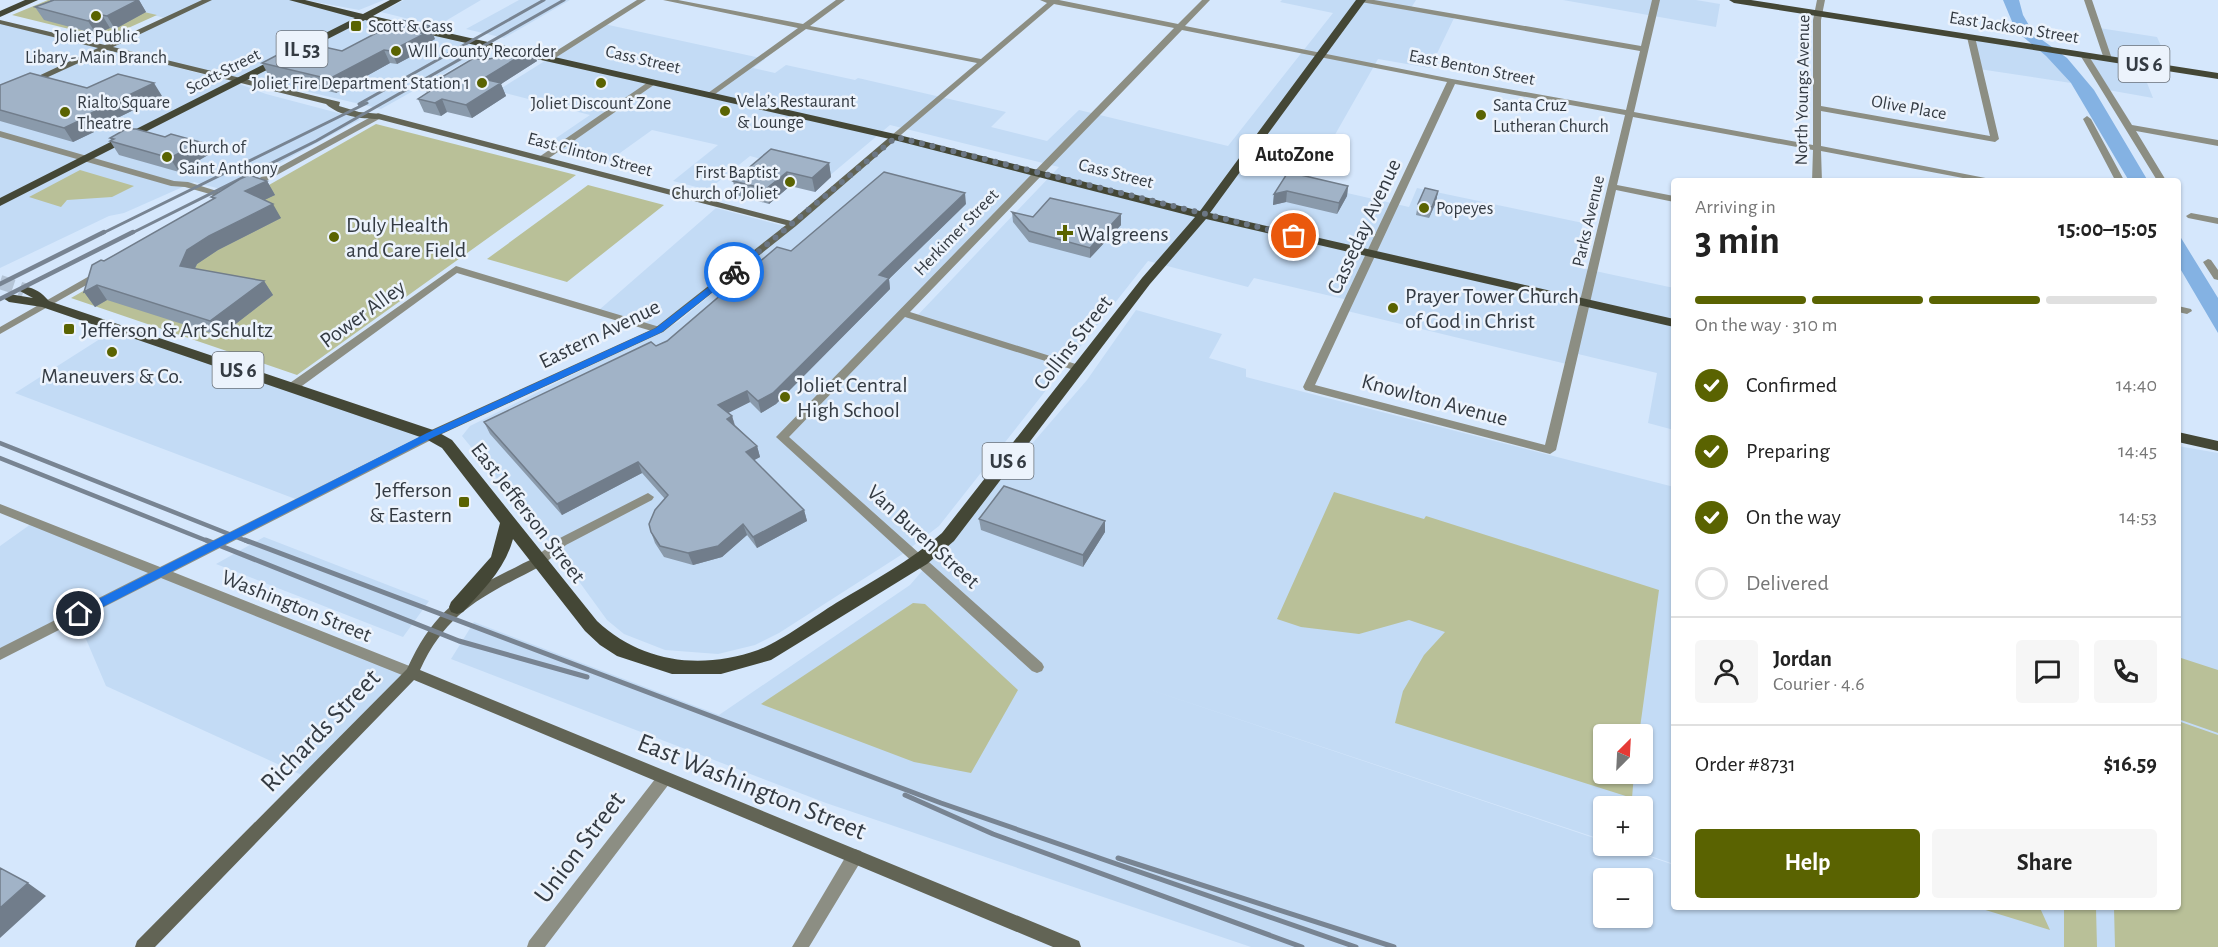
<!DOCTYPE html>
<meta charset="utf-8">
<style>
:root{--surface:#fff;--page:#f6f6f6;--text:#222;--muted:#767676;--line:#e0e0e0;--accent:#5a6301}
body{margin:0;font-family:"Alegreya Sans",sans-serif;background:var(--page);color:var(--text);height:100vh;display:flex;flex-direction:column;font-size:22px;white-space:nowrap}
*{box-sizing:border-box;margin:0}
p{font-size:20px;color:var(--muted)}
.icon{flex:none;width:33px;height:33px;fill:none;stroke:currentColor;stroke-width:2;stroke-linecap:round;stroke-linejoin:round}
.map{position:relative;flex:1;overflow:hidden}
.details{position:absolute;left:1671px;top:178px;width:510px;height:732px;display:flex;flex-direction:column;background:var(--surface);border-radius:6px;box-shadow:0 2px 4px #0004}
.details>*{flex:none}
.needle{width:39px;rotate:24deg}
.controls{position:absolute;left:1593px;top:724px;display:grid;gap:12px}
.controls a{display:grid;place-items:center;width:60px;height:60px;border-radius:6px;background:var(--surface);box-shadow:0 2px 4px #0004;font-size:30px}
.pin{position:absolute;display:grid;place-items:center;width:51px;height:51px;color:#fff;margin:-26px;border:3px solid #fff;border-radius:50%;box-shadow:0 2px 6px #0007}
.courier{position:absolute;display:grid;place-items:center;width:60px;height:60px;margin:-30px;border:4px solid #1a73e8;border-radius:50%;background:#fff;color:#222;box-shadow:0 2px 8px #0007}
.bubble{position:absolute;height:42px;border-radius:6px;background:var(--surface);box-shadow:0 2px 4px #0004;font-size:20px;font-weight:700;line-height:42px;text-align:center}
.summary em{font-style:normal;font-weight:700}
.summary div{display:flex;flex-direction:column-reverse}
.summary{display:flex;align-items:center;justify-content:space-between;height:102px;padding:0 24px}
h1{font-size:39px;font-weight:700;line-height:45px}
.bar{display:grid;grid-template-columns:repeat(4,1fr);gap:9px 6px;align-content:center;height:72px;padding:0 24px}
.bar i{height:8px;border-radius:4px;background:var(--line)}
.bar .on{background:var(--accent)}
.bar p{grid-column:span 4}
.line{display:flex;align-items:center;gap:15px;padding:0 24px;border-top:2px solid var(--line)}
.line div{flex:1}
.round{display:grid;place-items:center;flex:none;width:63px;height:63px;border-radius:6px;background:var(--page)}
ol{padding:0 24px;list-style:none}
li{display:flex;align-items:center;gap:18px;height:66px}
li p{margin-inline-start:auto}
li .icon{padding:6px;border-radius:50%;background:var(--accent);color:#fff;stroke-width:4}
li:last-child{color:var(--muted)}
li i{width:33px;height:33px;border:3px solid var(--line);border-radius:50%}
.button{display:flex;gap:12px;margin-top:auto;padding:12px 24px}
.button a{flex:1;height:69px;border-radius:6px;background:var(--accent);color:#fff;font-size:24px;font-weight:700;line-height:69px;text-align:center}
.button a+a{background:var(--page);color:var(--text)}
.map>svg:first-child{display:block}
.built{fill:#c3dbf5;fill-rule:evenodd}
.green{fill:#b9c098}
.water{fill:#84b2e3}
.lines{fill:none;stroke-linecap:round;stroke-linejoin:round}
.primary-tunnel{stroke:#b5c5d7;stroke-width:14;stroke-dasharray:14 7;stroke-linecap:butt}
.street{fill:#8c8e83;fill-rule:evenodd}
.secondary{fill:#626455;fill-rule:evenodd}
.primary{fill:#444736;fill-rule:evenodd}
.rail-far2{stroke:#788492;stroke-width:3}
.rail-far1{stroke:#788492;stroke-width:4.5}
.rail{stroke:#788492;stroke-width:5}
.wall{fill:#8a9aab}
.shaded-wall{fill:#717d8b}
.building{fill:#a1b3c7;stroke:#717d8b;stroke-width:1.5}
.route{fill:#1a73e8}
.done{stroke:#6c7784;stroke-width:6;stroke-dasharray:0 10.8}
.poi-dot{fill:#5a6301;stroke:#ecf3fc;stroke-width:2}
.labels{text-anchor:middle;stroke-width:5;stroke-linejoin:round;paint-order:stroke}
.far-poi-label{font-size:18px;fill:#343b43;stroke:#ecf3fc;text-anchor:start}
.far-street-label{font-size:18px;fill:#343b43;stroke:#ecf3fc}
.shield{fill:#ecf3fc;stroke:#6b727a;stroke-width:1.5}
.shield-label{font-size:21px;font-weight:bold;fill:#343b43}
.poi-label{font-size:22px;fill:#343b43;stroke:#ecf3fc;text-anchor:start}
.street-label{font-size:22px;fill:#343b43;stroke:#ecf3fc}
.near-street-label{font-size:27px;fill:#343b43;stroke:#ecf3fc}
</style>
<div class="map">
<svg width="2218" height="947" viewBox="0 0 2218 947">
<rect width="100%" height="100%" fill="#d5e7fc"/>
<path class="built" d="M92,0H291L488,49L381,109L275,84L240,81L106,48L169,19Z
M305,0H384L359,10Z
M404,0H481L437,26L381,12Z
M519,0H570L504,38L466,29Z
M1282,0H1416L1411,8L1455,16L1430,68L1378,59L1307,184L1409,207L1417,188L1583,223L1572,266L1674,288V430L1648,423L1657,373L1578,354L1575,366L1343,310L1348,300L1254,278L1248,287L1148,261L939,526L901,555L779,633L755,645L718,654L665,650L624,634L607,620L562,558L462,436L470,426L678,322L896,140L1033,174L898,314L914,319L1059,167L890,125L828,177L750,156L708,190L673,181L718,145L652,130L606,163L543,147L590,115L497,91L604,24L765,59L753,68L775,73L786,65L855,80L858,78L1006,112L991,127L1047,141L1079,110L1228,146L1333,13L1280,2Z
M1563,0H1696L1720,4L1716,27Z
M0,22L237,83L266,94L361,119L228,191L194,182L124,213L109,216L0,268Z
M2099,28L2157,37L2171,68L2109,58Z
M1971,37L2034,46L2046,56L2071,83L1979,69Z
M2086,56L2140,65L2153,98L2108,90Z
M716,208L788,227L659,328L599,310Z
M1136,310L1222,334L1209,358L1246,369V377L1674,487V864L1621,846H1642V807H1604L1603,840L1145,688L1603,841L1604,846H1618L1674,865V908H2178V446L2218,453V947H1251L826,803L451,659L474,622L719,715L910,585L1087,380ZM1604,735H1642V774H1604ZM1604,879H1642V918H1604Z
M114,330L426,436L298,500L15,393Z
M31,524L407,674L306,777L106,686L77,618L0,656V546Z
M264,537L429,601L403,637L216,564Z"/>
<path class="green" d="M48,0H92L157,15L106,38L12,15Z
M376,124L576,175L297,375L71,298Z
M80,170L134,186L112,197L67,200L61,207L29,197Z
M588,185L664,205L567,282L487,259Z
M1334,492L1424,519L1426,516L1659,590L1639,735H1604V774H1634L1632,798L1395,723L1403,691L1424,655L1445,632L1409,620L1359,634L1301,627L1277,619Z
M913,603L925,604L1018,690L971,773L914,762L761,704Z
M2178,657L2218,670V733L2178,719Z
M2178,721L2218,735V947H2115L2114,908H2178Z
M1979,908H2040L2050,930Z
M2064,908H2096L2097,947H2064Z"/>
<path class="water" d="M2003,0H2019L2023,15L2034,34L2067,58L2094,90L2148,181H2129L2071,83L2046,56L2016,31Z
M2178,233L2218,298V333L2178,265Z"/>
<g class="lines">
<path class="primary-tunnel" d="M0,282L24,290"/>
<path class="street" d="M637,0H646L552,60L545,58Z
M663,0H678L803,24L836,0H845L810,26L981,59L1047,3L1040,0H1059L1178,24L1202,0H1210L1185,26L1452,79L1626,110L1640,51L1361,2L1357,0H1374L1641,46L1652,0H1660L1634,112L1813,145V20L1817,0H1825L1821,20V106L1990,136L1967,37L1971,35L1975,37L1999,139L1995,142L1821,111V146L2006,182H1984L1821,151L1822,182H1812L1813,150L1633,117L1617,185L1674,196V202L1616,190L1556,450L1550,454L1305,390L1303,387L1447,82L1182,30L910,312L1082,366L1083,368L1082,370H1074L905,317L789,437L1042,663L1044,667L1042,671L1037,673L1032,671L776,437L1174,28L1054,4L895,140L892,139V135L977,63L806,29L711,97L707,95L708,93L798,28ZM1455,84L1625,115L1545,445L1315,385Z
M2084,0H2092L2112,59L2111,61L2104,59Z
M2081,53H2087L2132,125L2218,140V146L2136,131L2167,182H2158L2080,55Z
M651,80L658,82L545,161H539V157Z
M378,113L381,114V118L253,188H247L245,186Z
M2087,116L2091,119L2125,182H2116L2083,119Z
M0,131L174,181L188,182L236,197L231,200L185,187L171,186L0,137Z
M2191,213L2218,218V224L2188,218L2186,216Z
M2208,259L2211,260L2218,270V280L2214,279L2203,262Z
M456,266L663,328L664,330L663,332H655L457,273L295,391H287L285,388L287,385Z
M100,270L104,271V275L0,334V327Z
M2178,306L2191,309L2192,311L2187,314L2178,312Z
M431,431L437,435L435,438L173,572L417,669L419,673L417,677L412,679L407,677L161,578L0,660V648L148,573L0,513V504L160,567Z
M648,493L654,497L652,500L566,545L543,565H533L532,562L533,559L558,539Z
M664,772L669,774L672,779L669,784L545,947H527L529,941L659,774Z
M855,849L861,851L863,856L861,861L809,947H792L849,851Z"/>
<path class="secondary" d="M202,0H212L113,47L340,102L339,106L359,112L381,114L791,221L892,135L899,137L796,226L663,332L431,439L425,435L427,432L655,328L786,225L378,119C361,119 339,116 326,104L107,50L0,99V94L98,48L0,24V20L105,45Z
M538,557L543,559L544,562L543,565C486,595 448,609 420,670L1079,941L1081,947H1053L414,680L155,947H135L137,941L407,669C431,617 453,599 504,573C515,568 526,561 538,557Z"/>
<path class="primary" d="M25,0H38L0,17V11Z
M289,0H305L363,14L390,0H402L373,16L895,134L1200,211L1356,0H1366L1210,213L1674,319V327L1206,219L1150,284L954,541L927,564L771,660L721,674H672L617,656L600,645L585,631L513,539C505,569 484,589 463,612L457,614L451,612L449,607L451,602L491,557L500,523L442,448L426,439L42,307L9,302L3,298L9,294L33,298L18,290L24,286C36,289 41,292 49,301L436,431L452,440L597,621C642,663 701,670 758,650C780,642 815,616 836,603C873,581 910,561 942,533L1142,278L1195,217L894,140L365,20L0,206V198L355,18Z
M1729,0H1751L2218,73V79L1734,3Z
M2178,432L2218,441V451L2178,442Z"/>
<path class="rail-far2" d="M359,104L544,0
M101,234L367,103
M130,234L316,141L564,0"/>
<path class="rail-far1" d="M0,284L104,232
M0,299L133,232
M0,443L249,542
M0,458L210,542"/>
<path class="rail" d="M206,540L459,641L587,677
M245,540L941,803L1356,947
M905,795L993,834L1302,947
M1118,858L1394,947"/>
</g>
<path class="wall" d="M50,0H139L146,12L115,29L110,28L96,34L44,20L35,7L50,1Z
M435,39L428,43L429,47L397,64L390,63L336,93L269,76L262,63Z
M483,60L537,61L501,84L506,96L472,118L447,112L441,116L424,112L418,99L427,93L425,87Z
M0,85L87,88L162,96L93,130L94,132L73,142L0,121Z
M165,137L200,142L208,155L179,172L119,155L110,141L111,140L110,138Z
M829,163L831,177L815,192L790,186L769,204L736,195L733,181Z
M1288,172L1348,186L1347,196L1337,214L1286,202L1273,205L1274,194Z
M267,181L275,195L264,200L281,218L218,250L197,264L195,269L264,281L273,295L220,336L107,300L95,307L84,292L104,261L213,199L211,197Z
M1438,191L1436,202L1429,218L1416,215L1418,204Z
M966,204L889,279L890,289L776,404L761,413L750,402L728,413L732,416L735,425L757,446L760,457L754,460L804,510L807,521L757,548L747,535L722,557L693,565L664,557L655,543L651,532L665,499L642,473L562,515L490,434L484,422L656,346Z
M1012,212L1033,217L1121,214V225L1090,258L1029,242L1013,222Z
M979,519L1105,532L1083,567L981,530Z"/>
<path class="shaded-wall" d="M139,0L146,12L115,29L107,16Z
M102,15L110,28L96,34L88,21Z
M430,26L435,39L428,43L429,47L397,64L391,51L418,32Z
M533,48L537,61L501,84L506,96L472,118L466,105L483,79Z
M384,50L390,63L336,93L329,79Z
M154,83L162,96L93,130L94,132L73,142L64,128L83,117Z
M442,99L447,112L441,116L435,103Z
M200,142L208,155L179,172L170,158Z
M829,163L831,177L815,192L812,178Z
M787,172L790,186L769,204L766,189Z
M267,181L275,195L254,205L245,191Z
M1348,186L1347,196L1337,214L1339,203Z
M1287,191L1286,202L1273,205L1274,194Z
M1438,191L1436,202L1429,218L1432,207Z
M965,193L966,204L889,279L890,289L776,404L761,413L758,401L879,275Z
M273,204L281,218L218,250L197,264L189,280L180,266L187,250L209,236Z
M1121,214V225L1090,258V248Z
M264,281L273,295L220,336L210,321Z
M97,285L107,300L95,307L84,292Z
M747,391L750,402L722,416L718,405Z
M732,416L735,427L727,419Z
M757,446L760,457L749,463L746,452Z
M638,462L642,473L562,515L557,504Z
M804,510L807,521L757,548L753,537Z
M1105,521V532L1083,567V555Z
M743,524L747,535L722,557L693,565L688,553Z
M28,883L46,896L0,938V908Z"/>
<path class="building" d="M54,0H138L107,16L102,15L88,21L35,7Z
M401,20L430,26L418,32L424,34L391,51L384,50L329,79L262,63L302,42L342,51Z
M533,48L483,79L501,83L466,105L442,99L435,103L418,99L433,89L425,87L474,58L483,60L494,58L508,50Z
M30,73L87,88L118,74L154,83L83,117L85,118L64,128L0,110V85Z
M126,129H136L165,137L171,134L200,142L170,158L110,141L114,139L110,138Z
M771,149L829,163L812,178L787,172L766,189L733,181Z
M884,172L965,193L879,275L889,278L773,393L758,401L747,391L718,405L732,416L727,419L757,446L746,452L804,510L753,537L743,524L718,546L688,553L660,546L651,532L649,524L655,510L668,495L638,462L557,504L484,422L651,342L656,346L667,341L777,247L791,251Z
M1288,172L1348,186L1339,203L1287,191L1274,194Z
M249,175L267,181L245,191L273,204L209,236L187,250L180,266L264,281L210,321L97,285L84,292L92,265L101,260L104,261L215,198L211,197L240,179Z
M1425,188L1438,191L1432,207L1418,204Z
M1050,198L1121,214L1090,248L1029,231L1012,212L1033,217Z
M1004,486L1105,521L1083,555L979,519Z
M0,868L28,883L0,908Z"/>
<path class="route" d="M731,270L738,272L662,332L434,437L83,617H75V611L427,433L656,328Z"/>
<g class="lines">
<path class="done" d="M734,272L896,137L1294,236"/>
</g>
<g class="poi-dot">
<circle cx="96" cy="16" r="6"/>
<rect x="350" y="20" width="12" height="12" rx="3"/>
<circle cx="396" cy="51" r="6"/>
<circle cx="482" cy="83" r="6"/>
<circle cx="601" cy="83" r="6"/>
<circle cx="725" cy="111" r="6"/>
<circle cx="65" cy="112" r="6"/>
<circle cx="1481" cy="115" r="6"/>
<circle cx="167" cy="157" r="6"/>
<circle cx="790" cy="182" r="6"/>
<circle cx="1424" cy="208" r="6"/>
<path d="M1062 224h6v6h6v6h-6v6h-6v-6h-6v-6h6z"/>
<circle cx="334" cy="237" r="6"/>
<circle cx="1393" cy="308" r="6"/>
<rect x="63" y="323" width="12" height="12" rx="3"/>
<circle cx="112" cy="352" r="6"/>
<circle cx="785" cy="397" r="6"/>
<rect x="458" y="496" width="12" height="12" rx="3"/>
</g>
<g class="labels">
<g class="far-poi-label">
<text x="368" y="32">Scott &amp; Cass</text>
<text x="96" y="42" text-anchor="middle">Joliet Public<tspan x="96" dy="21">Libary - Main Branch</tspan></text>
<text x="408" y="57">WIll County Recorder</text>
<text x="470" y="89" text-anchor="end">Joliet Fire Department Station 1</text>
<text x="737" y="107">Vela’s Restaurant<tspan x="737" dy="21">&amp; Lounge</tspan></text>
<text x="77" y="108">Rialto Square<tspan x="77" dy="21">Theatre</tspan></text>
<text x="601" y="109" text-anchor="middle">Joliet Discount Zone</text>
<text x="1493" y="111">Santa Cruz<tspan x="1493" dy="21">Lutheran Church</tspan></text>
<text x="179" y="153">Church of<tspan x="179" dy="21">Saint Anthony</tspan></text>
<text x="778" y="178" text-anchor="end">First Baptist<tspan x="778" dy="21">Church of Joliet</tspan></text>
<text x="1436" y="214">Popeyes</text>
</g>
<g class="far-street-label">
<text transform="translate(2014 27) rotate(9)" y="6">East Jackson Street</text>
<text transform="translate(643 59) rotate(13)" y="6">Cass Street</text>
<text transform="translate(1472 67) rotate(11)" y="6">East Benton Street</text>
<text transform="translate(223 71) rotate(-27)" y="6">Scott Street</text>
<text transform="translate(1802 90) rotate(-89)" y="6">North Youngs Avenue</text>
<text transform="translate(1909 107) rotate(10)" y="6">Olive Place</text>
<text transform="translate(590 154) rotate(15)" y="6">East Clinton Street</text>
<text transform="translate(1116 173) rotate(14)" y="6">Cass Street</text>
<text transform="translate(1588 221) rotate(-77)" y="6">Parks Avenue</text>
<text transform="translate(956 232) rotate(-46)" y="6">Herkimer Street</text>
</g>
<g class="shield">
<rect x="276.5" y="31" width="51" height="36" rx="4.5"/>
<rect x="2118.5" y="46" width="51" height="36" rx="4.5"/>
<rect x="212.5" y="352" width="51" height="36" rx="4.5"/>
<rect x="982.5" y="443" width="51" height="36" rx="4.5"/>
</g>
<g class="shield-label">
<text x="302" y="56">IL 53</text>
<text x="2144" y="71">US 6</text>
<text x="238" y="377">US 6</text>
<text x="1008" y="468">US 6</text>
</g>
<g class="poi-label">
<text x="346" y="232">Duly Health<tspan x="346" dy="25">and Care Field</tspan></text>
<text x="1077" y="241">Walgreens</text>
<text x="1405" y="303">Prayer Tower Church<tspan x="1405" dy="25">of God in Christ</tspan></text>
<text x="81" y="337">Jefferson &amp; Art Schultz</text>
<text x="112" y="383" text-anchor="middle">Maneuvers &amp; Co.</text>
<text x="797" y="392">Joliet Central<tspan x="797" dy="25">High School</tspan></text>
<text x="452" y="497" text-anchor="end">Jefferson<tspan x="452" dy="25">&amp; Eastern</tspan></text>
</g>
<g class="street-label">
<text transform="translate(1363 226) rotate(-65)" y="8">Casseday Avenue</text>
<text transform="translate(362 313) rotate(-36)" y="8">Power Alley</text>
<text transform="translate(599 333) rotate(-26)" y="8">Eastern Avenue</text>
<text transform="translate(1072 342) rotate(-52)" y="8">Collins Street</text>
<text transform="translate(1435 399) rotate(15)" y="8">Knowlton Avenue</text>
<text transform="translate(529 512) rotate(52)" y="8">East Jefferson Street</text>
<text transform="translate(924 536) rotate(42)" y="8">Van Buren Street</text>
<text transform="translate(297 605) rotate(22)" y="8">Washington Street</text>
</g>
<g class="near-street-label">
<text transform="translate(320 730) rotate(-46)" y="9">Richards Street</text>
<text transform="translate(752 786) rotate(22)" y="9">East Washington Street</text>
<text transform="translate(579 847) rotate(-53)" y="9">Union Street</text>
</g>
</g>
</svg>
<div class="controls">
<a><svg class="needle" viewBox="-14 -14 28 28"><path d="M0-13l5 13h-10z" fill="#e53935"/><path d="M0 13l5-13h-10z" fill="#767676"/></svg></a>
<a>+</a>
<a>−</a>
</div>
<div class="pin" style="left:1294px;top:236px;background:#ea580c"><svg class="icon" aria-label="bag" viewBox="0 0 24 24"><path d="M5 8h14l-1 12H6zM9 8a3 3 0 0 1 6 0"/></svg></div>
<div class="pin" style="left:79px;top:614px;background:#1f2937"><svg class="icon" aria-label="home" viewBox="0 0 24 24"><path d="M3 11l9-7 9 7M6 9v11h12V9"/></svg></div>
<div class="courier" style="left:734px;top:272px"><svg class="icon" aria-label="bike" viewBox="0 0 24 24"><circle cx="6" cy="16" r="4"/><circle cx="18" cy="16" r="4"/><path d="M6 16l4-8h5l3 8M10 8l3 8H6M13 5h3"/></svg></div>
<div class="bubble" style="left:1239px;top:134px;width:111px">AutoZone</div>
<section class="details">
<div class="summary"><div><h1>3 min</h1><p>Arriving in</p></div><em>15:00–15:05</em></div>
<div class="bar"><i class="on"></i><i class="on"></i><i class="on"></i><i></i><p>On the way · 310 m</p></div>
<ol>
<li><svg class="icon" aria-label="check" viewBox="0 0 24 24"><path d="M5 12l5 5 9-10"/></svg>Confirmed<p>14:40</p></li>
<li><svg class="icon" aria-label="check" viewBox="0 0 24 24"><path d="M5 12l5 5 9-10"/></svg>Preparing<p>14:45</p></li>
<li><svg class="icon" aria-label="check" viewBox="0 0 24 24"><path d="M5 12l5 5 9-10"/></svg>On the way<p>14:53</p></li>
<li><i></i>Delivered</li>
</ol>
<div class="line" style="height:108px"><a class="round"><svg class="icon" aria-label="person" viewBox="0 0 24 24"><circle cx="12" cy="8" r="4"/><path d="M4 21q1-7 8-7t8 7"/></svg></a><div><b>Jordan</b><p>Courier · 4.6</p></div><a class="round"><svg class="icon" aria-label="chat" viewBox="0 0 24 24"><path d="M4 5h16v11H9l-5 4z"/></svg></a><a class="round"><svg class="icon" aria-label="phone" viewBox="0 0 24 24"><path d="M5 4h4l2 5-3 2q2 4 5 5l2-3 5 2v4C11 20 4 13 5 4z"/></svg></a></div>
<div class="line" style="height:78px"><div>Order #8731</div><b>$16.59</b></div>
<div class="button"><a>Help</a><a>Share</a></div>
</section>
</div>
